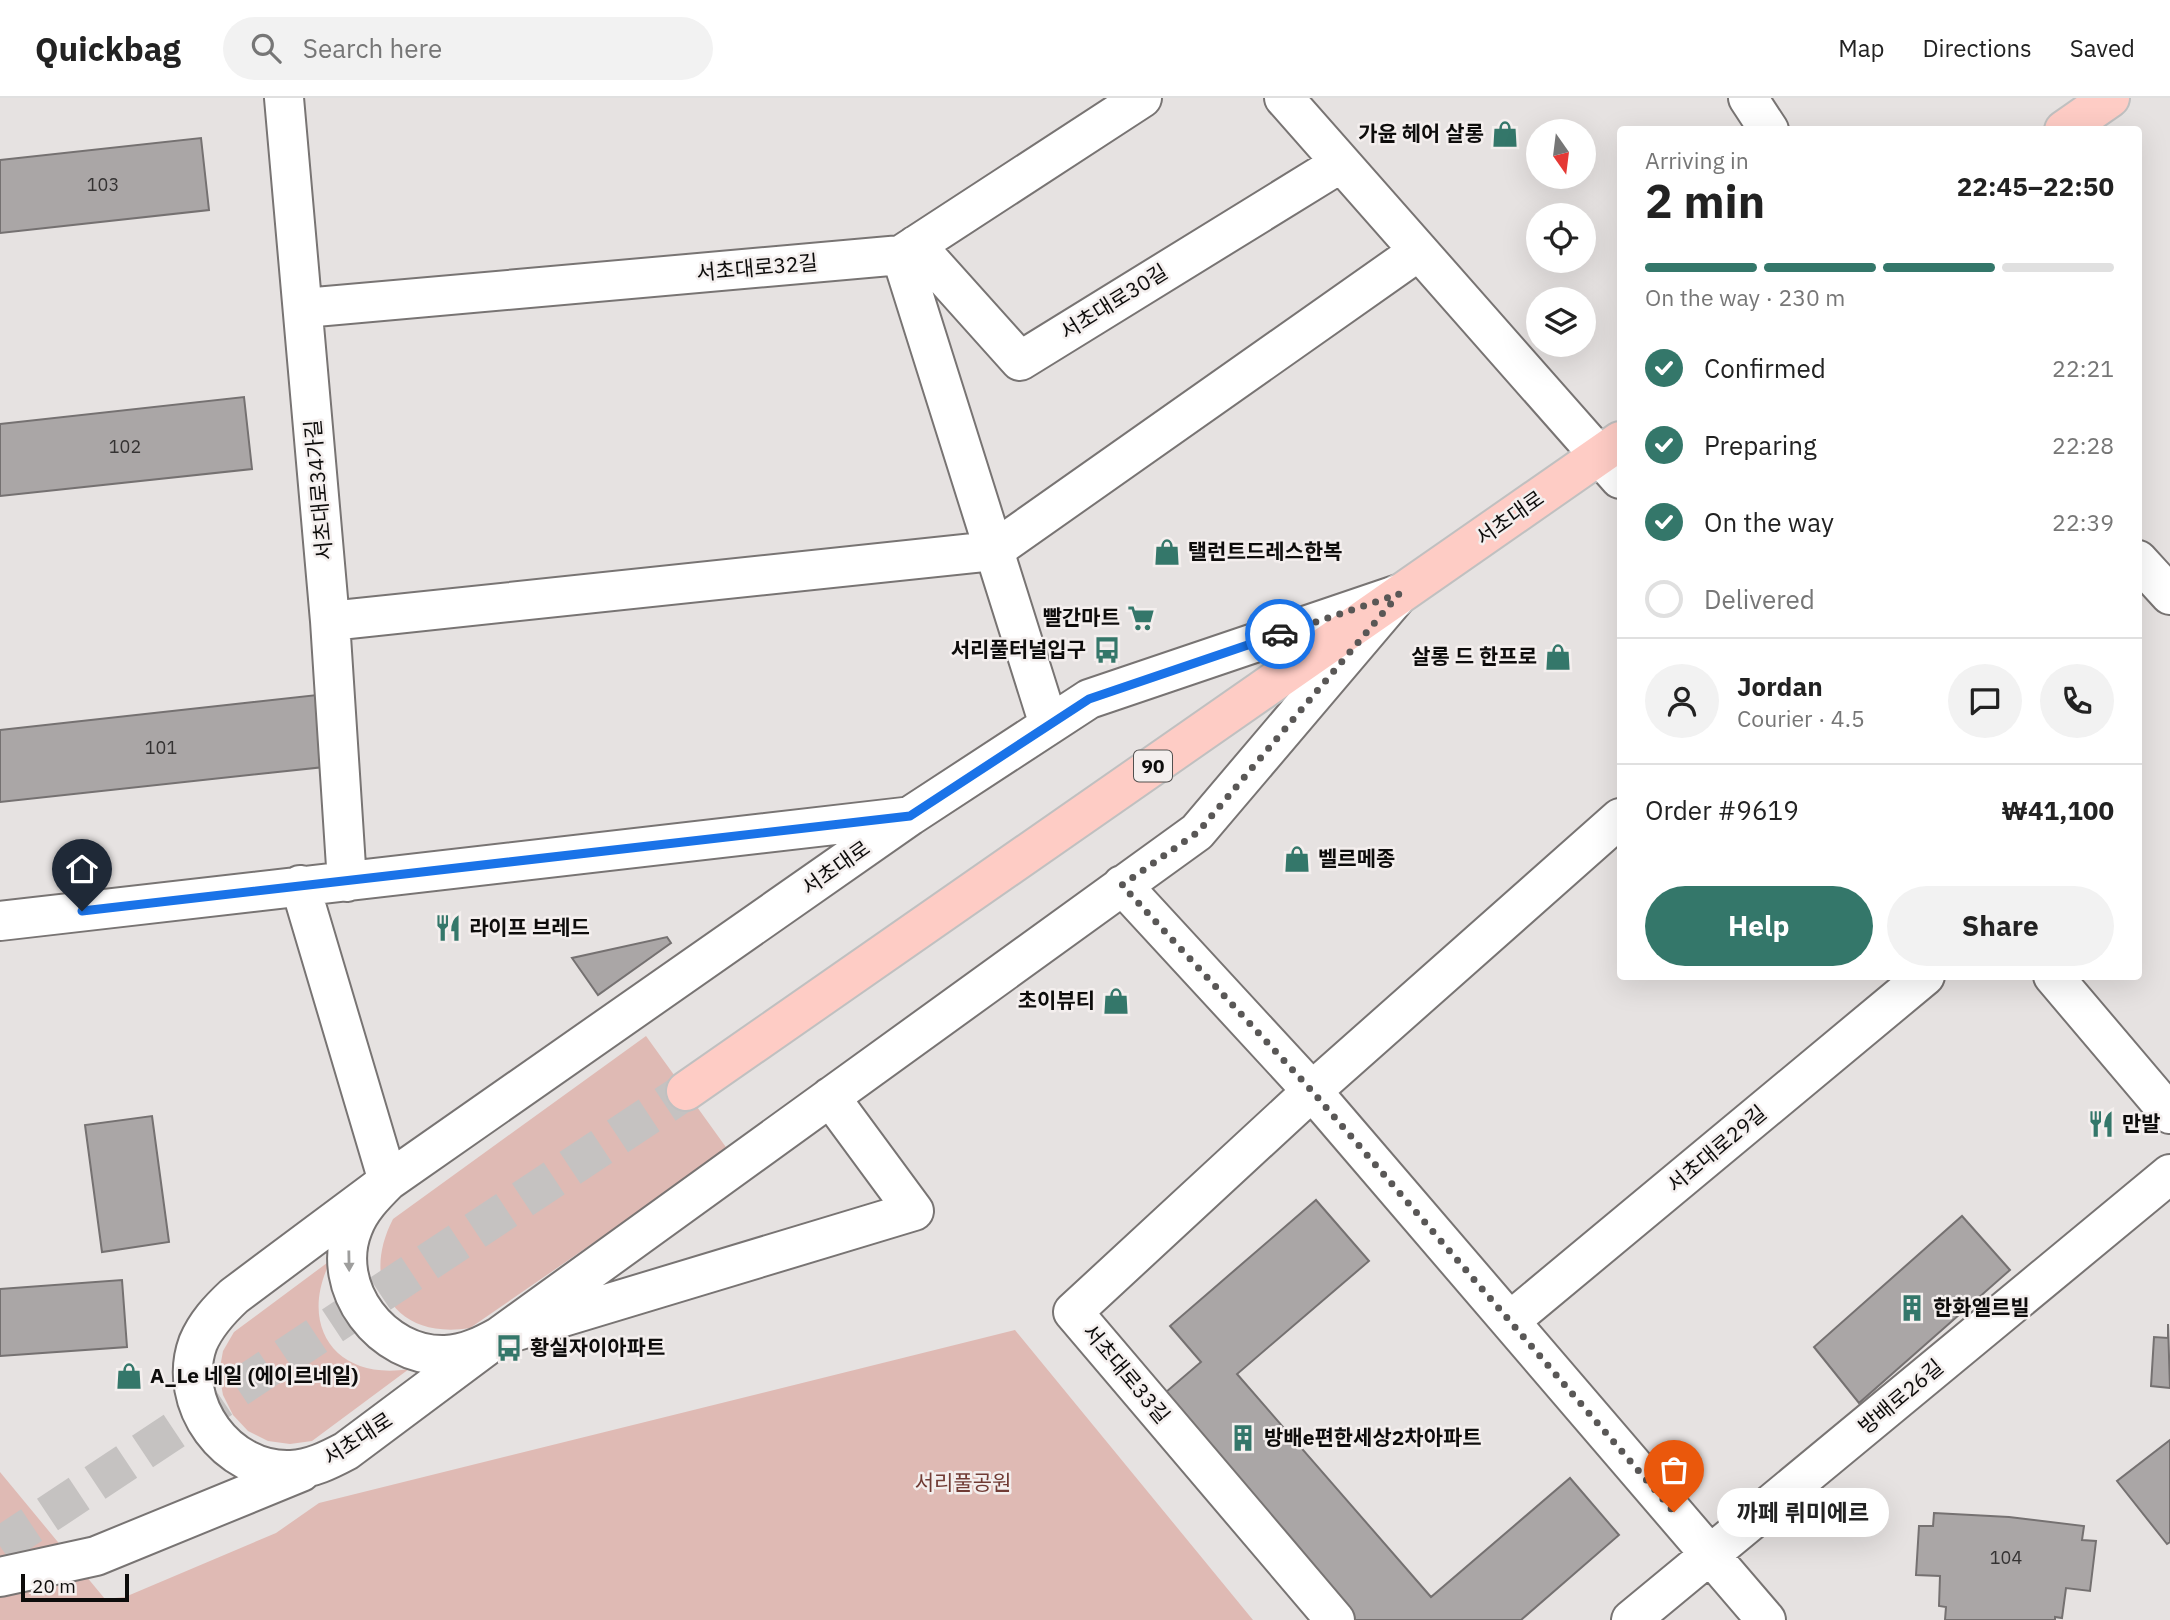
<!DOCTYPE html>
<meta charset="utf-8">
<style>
:root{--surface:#fff;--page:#f2f2f2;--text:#222;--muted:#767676;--line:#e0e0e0;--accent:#34776a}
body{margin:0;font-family:"IBM Plex Sans","Noto Sans KR",sans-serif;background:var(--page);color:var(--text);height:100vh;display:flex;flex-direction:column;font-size:26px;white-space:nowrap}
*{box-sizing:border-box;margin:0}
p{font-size:23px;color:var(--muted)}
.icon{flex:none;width:38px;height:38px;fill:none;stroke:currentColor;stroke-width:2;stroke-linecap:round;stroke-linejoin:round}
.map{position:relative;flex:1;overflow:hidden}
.sheet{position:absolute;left:1617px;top:28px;width:525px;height:854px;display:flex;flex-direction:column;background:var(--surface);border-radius:7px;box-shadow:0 7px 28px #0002}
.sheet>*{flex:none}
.needle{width:46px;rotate:166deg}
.controls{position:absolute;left:1526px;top:21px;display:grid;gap:14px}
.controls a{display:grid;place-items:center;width:70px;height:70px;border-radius:50%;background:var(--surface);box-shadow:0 7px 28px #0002;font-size:35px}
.scale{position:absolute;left:21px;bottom:18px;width:108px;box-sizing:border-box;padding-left:7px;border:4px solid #0d0c0b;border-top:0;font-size:19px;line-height:24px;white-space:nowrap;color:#0d0c0b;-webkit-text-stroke:5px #f4efee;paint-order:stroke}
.pin{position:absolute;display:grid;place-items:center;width:60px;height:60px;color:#fff;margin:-72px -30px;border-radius:50% 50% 50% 0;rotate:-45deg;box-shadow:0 0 7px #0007}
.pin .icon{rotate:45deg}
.courier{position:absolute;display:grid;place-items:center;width:70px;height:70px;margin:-35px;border:5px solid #1a73e8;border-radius:50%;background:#fff;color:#222;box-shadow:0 2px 9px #0007}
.bubble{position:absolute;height:49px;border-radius:24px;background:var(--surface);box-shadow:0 7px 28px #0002;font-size:23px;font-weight:700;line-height:49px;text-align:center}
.head em{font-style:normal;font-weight:700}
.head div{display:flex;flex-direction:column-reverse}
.head{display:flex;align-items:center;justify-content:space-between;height:119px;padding:0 28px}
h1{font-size:46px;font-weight:700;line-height:52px}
.bar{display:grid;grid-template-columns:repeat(4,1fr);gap:10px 7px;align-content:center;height:84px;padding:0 28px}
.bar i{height:9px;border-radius:5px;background:var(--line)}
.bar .on{background:var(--accent)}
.bar p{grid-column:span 4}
.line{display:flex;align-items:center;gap:18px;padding:0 28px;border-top:2px solid var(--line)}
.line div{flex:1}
.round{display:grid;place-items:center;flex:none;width:74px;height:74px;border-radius:37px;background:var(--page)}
ol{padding:0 28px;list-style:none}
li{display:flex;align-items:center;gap:21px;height:77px}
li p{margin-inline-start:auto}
li .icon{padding:7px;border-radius:50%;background:var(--accent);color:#fff;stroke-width:4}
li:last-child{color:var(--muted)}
li i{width:38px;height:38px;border:4px solid var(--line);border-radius:50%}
.button{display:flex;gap:14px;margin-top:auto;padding:14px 28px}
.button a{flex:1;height:80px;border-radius:42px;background:var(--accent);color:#fff;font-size:28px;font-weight:700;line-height:80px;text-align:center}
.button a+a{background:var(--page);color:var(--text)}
header{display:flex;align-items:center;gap:42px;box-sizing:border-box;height:98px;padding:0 35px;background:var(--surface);border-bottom:2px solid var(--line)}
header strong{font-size:33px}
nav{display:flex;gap:38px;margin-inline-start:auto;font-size:24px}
.search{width:490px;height:63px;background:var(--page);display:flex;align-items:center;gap:18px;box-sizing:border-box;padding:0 24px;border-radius:38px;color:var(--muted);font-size:26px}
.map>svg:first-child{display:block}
.green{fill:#dfbab4}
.building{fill:#aaa6a6;stroke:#757171;stroke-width:2}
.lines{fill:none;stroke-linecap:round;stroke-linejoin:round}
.major-tunnel{stroke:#c5c2c1;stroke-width:38;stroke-dasharray:38 19;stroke-linecap:butt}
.minor-casing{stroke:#787473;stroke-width:42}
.major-casing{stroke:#c0c0c0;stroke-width:42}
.minor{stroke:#fff;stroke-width:38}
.major{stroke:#feccc5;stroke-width:38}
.oneway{fill:#9e9e9d}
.done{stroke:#595756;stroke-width:7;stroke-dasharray:0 12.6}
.route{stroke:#1a73e8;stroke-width:9}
.labels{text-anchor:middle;stroke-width:5;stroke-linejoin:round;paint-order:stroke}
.number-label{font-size:18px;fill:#343232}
.shield{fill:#f4efee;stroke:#52504f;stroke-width:2}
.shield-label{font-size:19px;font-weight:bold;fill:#0d0c0b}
.poi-label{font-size:21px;font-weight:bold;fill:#0d0c0b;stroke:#f4efee;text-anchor:start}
.street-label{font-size:21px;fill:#0d0c0b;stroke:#f4efee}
.park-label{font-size:21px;fill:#703b34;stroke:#f4efee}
</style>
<header>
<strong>Quickbag</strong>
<div class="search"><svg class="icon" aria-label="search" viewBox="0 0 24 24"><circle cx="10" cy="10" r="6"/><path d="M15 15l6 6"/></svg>Search here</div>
<nav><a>Map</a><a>Directions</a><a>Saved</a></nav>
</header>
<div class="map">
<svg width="2170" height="1522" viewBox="0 0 2170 1522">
<rect width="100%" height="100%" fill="#e6e2e1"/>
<path class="green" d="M646,938L728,1052L470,1230C397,1242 359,1187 393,1121Z
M331,1162C297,1228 336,1283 409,1271L312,1343L290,1346L268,1343L248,1333L233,1317L223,1297L219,1275L223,1253L234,1234Z
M1015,1232L1253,1522H0V1374L105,1501L125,1499L276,1435L319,1405Z"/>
<path class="building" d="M201,40L209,112L0,135V62Z
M244,299L252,371L0,398V326Z
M317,597L324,669L0,704V632Z
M667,839L671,845L598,897L572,860Z
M152,1018L169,1144L102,1154L85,1027Z
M1316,1102L1369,1163L1237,1276L1431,1499L1570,1380L1619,1437L1521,1522H1352L1159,1300L1201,1264L1170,1228Z
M1962,1118L2010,1172L1859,1305L1814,1249Z
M122,1182L127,1249L0,1258V1191Z
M2168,1226L2170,1290L2151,1288L2154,1239L2168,1240Z
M2170,1342V1444L2167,1446L2117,1383Z
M1934,1415L2009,1419L2084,1428L2082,1442L2096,1443L2090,1493L2066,1490L2062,1520L2055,1519V1522H1945L1946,1509L1939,1508L1940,1478L1916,1477L1919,1428H1933Z"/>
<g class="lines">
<path class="major-tunnel" d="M0,1448L686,993"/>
<defs>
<path id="minor" d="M284,0L330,523L347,784
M1284,0L1620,381
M1748,0L1769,32
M916,147L1020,263L1341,65
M901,157L1049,627
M304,210L901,157L1142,0
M2138,462L2170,497
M1399,496L1197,734L500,1238L346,1353C329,1362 311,1371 291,1372C227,1375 176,1305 198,1245C206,1226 219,1212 234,1198L388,1083L910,718L1089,601Z
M330,523L993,453L1419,153
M300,787L388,1083C374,1097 360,1111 353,1130C329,1190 382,1259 445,1257C466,1256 482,1248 500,1238L914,1113L830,999
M1122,787L1312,993L1766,1522
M0,823L904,719
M2053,878L2170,1016
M1510,1223L1925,878
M0,1479L96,1458L301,1374
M1335,1522L1073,1214L1312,993L1620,720
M1631,1522L2170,1076"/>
<path id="major" d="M2064,32L2110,0
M686,993L1620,343"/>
</defs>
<use href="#minor" class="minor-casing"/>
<use href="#major" class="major-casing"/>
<use href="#minor" class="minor"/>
<use href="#major" class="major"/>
</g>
<defs><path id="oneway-solid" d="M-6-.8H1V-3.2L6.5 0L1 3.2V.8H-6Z" transform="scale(1.75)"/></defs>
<use class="oneway" href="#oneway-solid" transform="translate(349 1163) rotate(89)"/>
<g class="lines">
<path class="done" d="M1280,536L1399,496L1198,734L1122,787L1312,993L1674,1414"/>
<path class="route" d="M82,813L910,718L1089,601L1280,536"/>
</g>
<defs>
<symbol id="shop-bare" viewBox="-9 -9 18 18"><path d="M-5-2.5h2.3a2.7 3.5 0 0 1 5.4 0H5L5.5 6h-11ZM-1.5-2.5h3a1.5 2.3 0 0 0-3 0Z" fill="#34776a" stroke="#f4efee" stroke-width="2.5" paint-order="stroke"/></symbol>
<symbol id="supermarket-bare" viewBox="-9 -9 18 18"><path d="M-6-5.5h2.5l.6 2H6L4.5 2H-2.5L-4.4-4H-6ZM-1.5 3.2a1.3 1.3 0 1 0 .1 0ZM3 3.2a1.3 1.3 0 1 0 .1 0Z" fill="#34776a" stroke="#f4efee" stroke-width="2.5" paint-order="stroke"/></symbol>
<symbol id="bus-bare" viewBox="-9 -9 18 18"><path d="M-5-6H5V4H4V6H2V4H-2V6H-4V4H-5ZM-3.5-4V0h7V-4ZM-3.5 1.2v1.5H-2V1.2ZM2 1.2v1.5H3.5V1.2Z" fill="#34776a" stroke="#f4efee" stroke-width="2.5" paint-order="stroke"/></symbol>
<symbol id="restaurant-bare" viewBox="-9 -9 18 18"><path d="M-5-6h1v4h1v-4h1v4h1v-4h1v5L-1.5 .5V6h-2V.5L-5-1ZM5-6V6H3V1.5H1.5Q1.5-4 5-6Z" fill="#34776a" stroke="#f4efee" stroke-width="2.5" paint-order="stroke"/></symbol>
<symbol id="building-bare" viewBox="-9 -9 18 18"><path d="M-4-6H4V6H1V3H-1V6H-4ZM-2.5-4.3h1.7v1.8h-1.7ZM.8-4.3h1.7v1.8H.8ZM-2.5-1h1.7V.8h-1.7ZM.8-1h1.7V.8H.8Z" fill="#34776a" stroke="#f4efee" stroke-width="2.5" paint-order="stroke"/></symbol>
</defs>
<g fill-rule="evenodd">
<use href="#shop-bare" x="1486" y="17" width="38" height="38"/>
<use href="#shop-bare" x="1148" y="435" width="38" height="38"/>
<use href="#supermarket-bare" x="1122" y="501" width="38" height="38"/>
<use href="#bus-bare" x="1088" y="533" width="38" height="38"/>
<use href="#shop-bare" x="1539" y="540" width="38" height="38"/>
<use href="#shop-bare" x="1278" y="742" width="38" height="38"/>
<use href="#restaurant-bare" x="429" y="811" width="38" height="38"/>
<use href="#shop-bare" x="1097" y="884" width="38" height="38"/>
<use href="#restaurant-bare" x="2082" y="1007" width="38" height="38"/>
<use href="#building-bare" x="1893" y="1191" width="38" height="38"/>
<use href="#bus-bare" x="490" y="1231" width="38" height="38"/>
<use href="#shop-bare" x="110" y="1259" width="38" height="38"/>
<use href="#building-bare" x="1224" y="1321" width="38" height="38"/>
</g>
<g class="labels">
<g class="number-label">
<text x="103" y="93">103</text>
<text x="125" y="355">102</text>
<text x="161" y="656">101</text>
<text x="2006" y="1466">104</text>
</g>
<rect class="shield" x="1134" y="652.5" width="38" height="31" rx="5"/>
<g class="shield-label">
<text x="1153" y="675">90</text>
</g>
<g class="poi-label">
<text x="1484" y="43" text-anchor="end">가윤 헤어 살롱</text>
<text x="1188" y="461">탤런트드레스한복</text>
<text x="1120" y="527" text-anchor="end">빨간마트</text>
<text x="1086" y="559" text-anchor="end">서리풀터널입구</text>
<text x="1537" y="566" text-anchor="end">살롱 드 한프로</text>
<text x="1318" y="768">벨르메종</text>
<text x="469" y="837">라이프 브레드</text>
<text x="1095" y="910" text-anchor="end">초이뷰티</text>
<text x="2122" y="1033">만발</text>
<text x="1933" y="1217">한화엘르빌</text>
<text x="530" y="1257">황실자이아파트</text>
<text x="150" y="1285">A_Le 네일 (에이르네일)</text>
<text x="1264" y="1347">방배e편한세상2차아파트</text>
</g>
<g class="street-label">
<text transform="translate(757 170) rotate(-5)" y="7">서초대로32길</text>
<text transform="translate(1114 204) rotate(-32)" y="7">서초대로30길</text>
<text transform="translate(319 392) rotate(-95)" y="7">서초대로34가길</text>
<text transform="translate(1510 420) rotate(-35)" y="7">서초대로</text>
<text transform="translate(836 770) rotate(-35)" y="7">서초대로</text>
<text transform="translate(1717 1051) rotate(-40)" y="7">서초대로29길</text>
<text transform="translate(1126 1276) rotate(50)" y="7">서초대로33길</text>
<text transform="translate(1901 1299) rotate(-40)" y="7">방배로26길</text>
<text transform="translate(358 1341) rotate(-33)" y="7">서초대로</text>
</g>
<g class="park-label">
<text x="963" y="1392">서리풀공원</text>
</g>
</g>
</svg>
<div class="controls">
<a><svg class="needle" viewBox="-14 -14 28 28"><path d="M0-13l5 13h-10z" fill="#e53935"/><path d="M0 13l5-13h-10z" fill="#767676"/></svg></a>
<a><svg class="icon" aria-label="locate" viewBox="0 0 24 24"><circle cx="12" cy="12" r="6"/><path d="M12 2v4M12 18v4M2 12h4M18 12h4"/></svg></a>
<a><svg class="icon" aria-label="layers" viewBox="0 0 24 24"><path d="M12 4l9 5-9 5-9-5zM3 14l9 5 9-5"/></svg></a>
</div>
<div class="scale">20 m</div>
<div class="pin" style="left:1674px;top:1414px;background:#ea580c"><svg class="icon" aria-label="bag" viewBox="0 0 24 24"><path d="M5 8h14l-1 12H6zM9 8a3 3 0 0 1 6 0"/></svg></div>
<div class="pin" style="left:82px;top:813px;background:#1f2937"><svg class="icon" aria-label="home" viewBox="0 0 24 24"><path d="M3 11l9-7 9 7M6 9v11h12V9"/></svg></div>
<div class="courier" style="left:1280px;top:536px"><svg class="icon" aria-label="car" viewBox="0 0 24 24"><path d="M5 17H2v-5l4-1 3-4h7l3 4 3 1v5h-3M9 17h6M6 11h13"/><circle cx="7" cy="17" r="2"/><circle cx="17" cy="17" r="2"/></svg></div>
<div class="bubble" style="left:1717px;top:1390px;width:172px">까페 뤼미에르</div>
<section class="sheet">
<div class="head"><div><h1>2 min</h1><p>Arriving in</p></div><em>22:45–22:50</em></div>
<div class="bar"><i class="on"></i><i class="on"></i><i class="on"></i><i></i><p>On the way · 230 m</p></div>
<ol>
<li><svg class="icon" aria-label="check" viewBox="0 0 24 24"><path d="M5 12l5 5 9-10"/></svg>Confirmed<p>22:21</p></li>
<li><svg class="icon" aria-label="check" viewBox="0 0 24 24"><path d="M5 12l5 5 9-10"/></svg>Preparing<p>22:28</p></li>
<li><svg class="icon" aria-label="check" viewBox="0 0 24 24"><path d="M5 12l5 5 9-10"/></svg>On the way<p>22:39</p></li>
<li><i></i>Delivered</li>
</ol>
<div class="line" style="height:126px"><a class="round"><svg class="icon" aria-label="person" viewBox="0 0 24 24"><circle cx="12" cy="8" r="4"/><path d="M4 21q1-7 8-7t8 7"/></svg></a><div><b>Jordan</b><p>Courier · 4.5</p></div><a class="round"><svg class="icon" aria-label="chat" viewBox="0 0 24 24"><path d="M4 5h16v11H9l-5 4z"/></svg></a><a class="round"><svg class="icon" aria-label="phone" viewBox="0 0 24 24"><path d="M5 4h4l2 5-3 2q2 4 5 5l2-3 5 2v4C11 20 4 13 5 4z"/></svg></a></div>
<div class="line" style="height:91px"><div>Order #9619</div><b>₩41,100</b></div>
<div class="button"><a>Help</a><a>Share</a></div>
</section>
</div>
